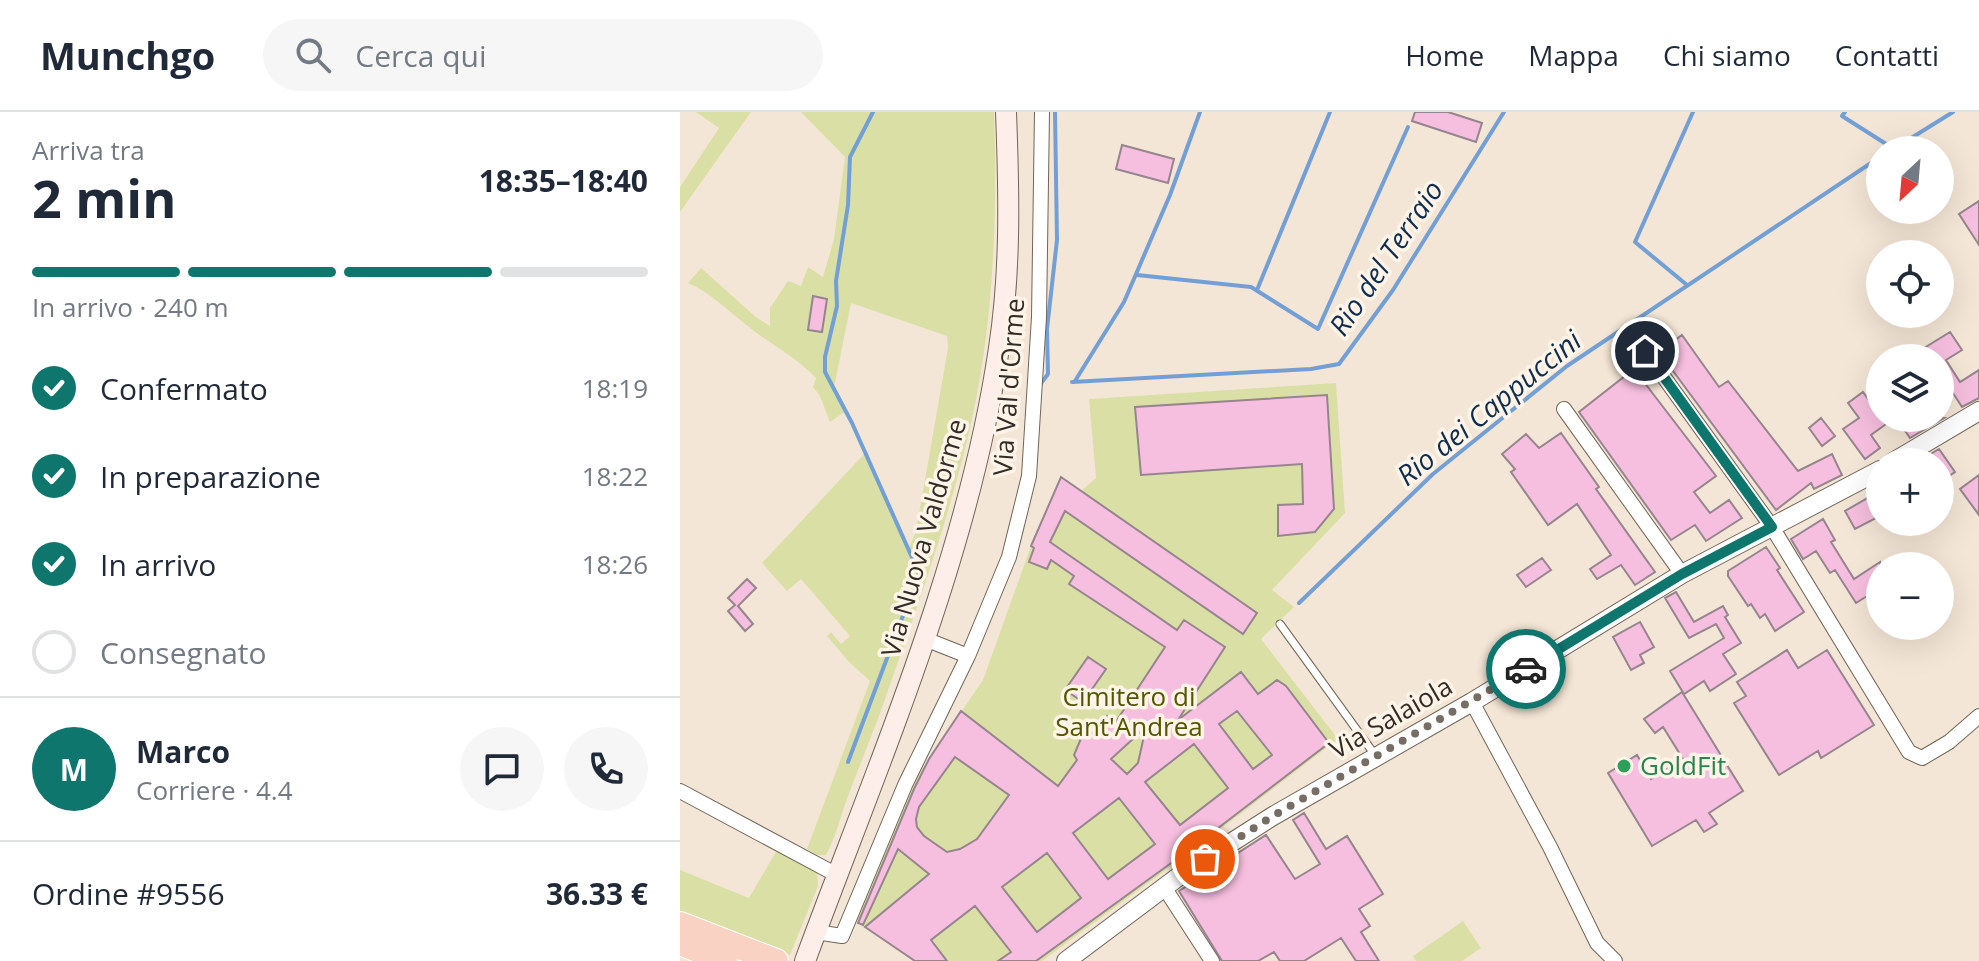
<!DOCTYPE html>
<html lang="it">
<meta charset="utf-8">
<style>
:root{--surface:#fff;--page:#f6f6f7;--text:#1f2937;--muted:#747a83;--line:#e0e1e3;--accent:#0f766e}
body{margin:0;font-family:"Open Sans",sans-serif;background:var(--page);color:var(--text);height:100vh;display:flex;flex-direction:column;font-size:30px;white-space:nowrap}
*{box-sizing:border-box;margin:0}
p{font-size:26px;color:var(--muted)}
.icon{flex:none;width:44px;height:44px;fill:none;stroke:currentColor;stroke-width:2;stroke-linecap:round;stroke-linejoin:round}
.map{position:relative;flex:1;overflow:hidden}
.details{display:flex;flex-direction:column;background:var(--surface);width:680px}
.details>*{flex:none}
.needle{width:52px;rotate:206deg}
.buttons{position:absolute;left:1186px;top:24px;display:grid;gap:16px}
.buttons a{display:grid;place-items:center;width:88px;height:88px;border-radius:50%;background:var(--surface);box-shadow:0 8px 32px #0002;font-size:40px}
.pin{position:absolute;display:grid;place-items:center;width:68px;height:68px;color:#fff;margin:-34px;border:4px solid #fff;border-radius:50%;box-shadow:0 2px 8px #0007}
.courier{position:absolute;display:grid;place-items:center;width:80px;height:80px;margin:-40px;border:6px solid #0f766e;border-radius:50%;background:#fff;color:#222;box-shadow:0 2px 10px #0007}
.overview em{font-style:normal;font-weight:700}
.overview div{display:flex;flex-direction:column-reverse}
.overview{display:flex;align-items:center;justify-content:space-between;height:136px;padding:0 32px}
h1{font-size:52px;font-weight:700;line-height:60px}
.bar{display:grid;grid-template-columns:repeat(4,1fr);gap:12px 8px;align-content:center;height:96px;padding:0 32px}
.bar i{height:10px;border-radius:6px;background:var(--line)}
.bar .current{background:var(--accent)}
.bar p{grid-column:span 4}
.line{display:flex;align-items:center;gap:20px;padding:0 32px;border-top:2px solid var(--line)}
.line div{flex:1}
.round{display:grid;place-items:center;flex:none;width:84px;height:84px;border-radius:42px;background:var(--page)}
ol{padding:0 32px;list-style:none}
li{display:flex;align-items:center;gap:24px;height:88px}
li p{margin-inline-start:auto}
li .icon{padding:8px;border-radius:50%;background:var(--accent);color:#fff;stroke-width:4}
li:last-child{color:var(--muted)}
li i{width:44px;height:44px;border:4px solid var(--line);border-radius:50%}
header{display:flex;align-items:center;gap:48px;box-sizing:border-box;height:112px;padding:0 40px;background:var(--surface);border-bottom:2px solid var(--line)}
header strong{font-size:38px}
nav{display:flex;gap:44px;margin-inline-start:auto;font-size:28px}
.search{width:560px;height:72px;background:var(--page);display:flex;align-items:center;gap:20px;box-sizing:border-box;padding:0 28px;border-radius:44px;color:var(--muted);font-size:30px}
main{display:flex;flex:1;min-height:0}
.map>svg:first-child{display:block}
.green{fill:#dae0a5}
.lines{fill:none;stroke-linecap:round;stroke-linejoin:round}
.stream{stroke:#729fd5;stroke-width:4}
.building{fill:#f7bfdf;stroke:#96848e;stroke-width:2;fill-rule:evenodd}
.service-casing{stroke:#716557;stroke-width:9}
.minor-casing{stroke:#716557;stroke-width:16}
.tertiary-casing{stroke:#716557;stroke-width:20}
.secondary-casing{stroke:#716557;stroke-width:22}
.trunk-casing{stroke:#fff;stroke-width:26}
.service{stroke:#fff;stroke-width:7}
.minor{stroke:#fff;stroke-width:14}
.tertiary{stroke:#fff;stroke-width:18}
.secondary{stroke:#fdeee9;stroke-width:20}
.trunk{stroke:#fad2c4;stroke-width:24}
.done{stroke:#766d64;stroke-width:8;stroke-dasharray:0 14.4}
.route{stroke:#0f766e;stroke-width:10}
.leisure-dot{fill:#2e9e5b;stroke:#fff4e7;stroke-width:3}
.labels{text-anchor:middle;stroke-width:7;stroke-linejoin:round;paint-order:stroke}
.street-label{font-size:26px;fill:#322c26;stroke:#fff4e7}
.park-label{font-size:26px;fill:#535700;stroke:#fff4e7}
.leisure-label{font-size:26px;fill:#27864d;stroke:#fff4e7;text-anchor:start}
.water-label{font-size:28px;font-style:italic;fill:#0e2e51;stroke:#fff4e7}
</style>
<header>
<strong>Munchgo</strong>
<div class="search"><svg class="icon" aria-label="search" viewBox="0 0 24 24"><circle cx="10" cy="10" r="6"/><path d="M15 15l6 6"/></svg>Cerca qui</div>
<nav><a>Home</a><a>Mappa</a><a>Chi siamo</a><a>Contatti</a></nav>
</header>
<main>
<section class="details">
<div class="overview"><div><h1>2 min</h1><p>Arriva tra</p></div><em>18:35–18:40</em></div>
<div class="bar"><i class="current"></i><i class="current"></i><i class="current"></i><i></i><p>In arrivo · 240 m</p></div>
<ol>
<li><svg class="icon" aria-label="check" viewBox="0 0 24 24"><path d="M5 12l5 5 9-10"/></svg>Confermato<p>18:19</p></li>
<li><svg class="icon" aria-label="check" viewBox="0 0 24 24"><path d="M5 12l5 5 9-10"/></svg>In preparazione<p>18:22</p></li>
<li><svg class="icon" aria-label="check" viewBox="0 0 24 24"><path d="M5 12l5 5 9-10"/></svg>In arrivo<p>18:26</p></li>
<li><i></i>Consegnato</li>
</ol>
<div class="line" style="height:144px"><b class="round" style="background:var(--accent);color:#fff">M</b><div><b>Marco</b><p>Corriere · 4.4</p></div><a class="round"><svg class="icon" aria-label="chat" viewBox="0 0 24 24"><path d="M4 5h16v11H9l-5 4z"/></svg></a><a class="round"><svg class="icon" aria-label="phone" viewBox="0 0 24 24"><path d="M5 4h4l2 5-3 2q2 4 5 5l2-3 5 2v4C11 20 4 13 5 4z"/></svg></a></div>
<div class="line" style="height:104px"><div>Ordine #9556</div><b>36.33 €</b></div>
</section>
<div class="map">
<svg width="1299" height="849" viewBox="0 0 1299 849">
<rect width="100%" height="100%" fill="#f4e6d6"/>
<path class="green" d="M16,0H71L0,100V75L39,16Z
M121,0H314C318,111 313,229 285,337C265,417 237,496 210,573C197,612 181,649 167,687C160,706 156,725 146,743H137L127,737L190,569L169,550L147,524L151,520L161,532L170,524L121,467L107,479L82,451L185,341L229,436L236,419L268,236L267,224L171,191L154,276L166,299L150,310L140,284L133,275L136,266C115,244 88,231 65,212C46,197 31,181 8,171L21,156L77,206L90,214V196L108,169L121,174L128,155L143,165L154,127L165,45Z
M656,271L665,401L592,478L614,495L581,527L658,627L512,739L362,849H235L173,807L230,674L303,568L351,434L381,365L401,379L416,366L409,287Z
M100,733L137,756L138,774L110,843L0,801V758L69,786Z
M783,809L801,836L782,849H736L733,844Z"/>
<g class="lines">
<path class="stream" d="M1165,0L1162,4L1214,37
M1212,38L1273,0
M457,163L571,175L638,217L728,15
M1007,173L955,130L1013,0
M577,178L650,0
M395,269L444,190L490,83L520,0
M392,270L631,257L659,252L713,178L824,0
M359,274L368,262L367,217L377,128L375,0
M619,491L753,362L887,254L1200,45
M168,650L239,461L172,311L145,260V245L157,194L156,169L168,93L170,45L193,0"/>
</g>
<path class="building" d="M735,0H768L802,11L796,30L732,9Z
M442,33L494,47L488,71L436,57Z
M1299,89V133L1279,102Z
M133,184L147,187L142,220L128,218Z
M1270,220L1282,238L1266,248L1280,270L1299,258V286L1282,295L1260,261V246H1228Z
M1002,223L1039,275L1048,269L1118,359L1152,342L1162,363L1134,377L1131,371L1096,398L979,240Z
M954,257L1036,364L1014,380L1030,401L1049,388L1062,406L1026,429L1015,413L991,428L899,300Z
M1183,280L1206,312L1191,323L1200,336L1185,347L1163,317L1179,306L1168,291Z
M647,283L654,397L635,420L598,424V393L623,392L622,352L461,363L455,295Z
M1141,306L1155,324L1142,334L1129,316Z
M1216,306H1264L1230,326Z
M881,321L919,375L916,377L975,460L955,473L941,453L917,467L910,457L931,443L897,392L868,413L831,360L835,357L822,342L846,322L859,336Z
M1259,337L1275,360L1260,370V350H1237Z
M1299,363V403L1280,377Z
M381,365L577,501L563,522L385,399L370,430L497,518L504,508L545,535L498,608L561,560L578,582L597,568L606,574L649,631L516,733L356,849H318L331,840L295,794L251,828L267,849H235L185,815L249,762L218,737L183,813L178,811L234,677L249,647L281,599L378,674L397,648L394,643L405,617L414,622L427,604L435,611L485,535L389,472L394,464L371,448L367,457L349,450L354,436L351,434ZM557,599L592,643L573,657L539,612ZM466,615L458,651L447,662L431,647ZM514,632L548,676L500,713L465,670ZM275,645L329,683L297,727L280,737L267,740L244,724L237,715L236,707L239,695ZM439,686L475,732L428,767L393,721ZM367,741L401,786L357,820L322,775Z
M1193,383L1200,396V404L1175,417L1165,399Z
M1143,407L1155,428L1151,430L1174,467L1200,450V476L1176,491L1155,458L1150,461L1136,439L1123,447L1111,427Z
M1086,435L1100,456L1097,458L1124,500L1095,519L1085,502L1080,506L1071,492L1068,494L1048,464V459Z
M862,446L871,458L846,475L837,463Z
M67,467L76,476L58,494L73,512L65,519L48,499L55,493L48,486Z
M996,480L1014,510L1043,494L1048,503L1045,505L1061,531L1043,542L1056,562L1030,579L1024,569L1004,582L990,559L1044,526L1036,512L1009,526L985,486Z
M960,510L974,535L960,543L964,551L951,558L933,525Z
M1107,538L1118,556L1147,538L1194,613L1141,646L1138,639L1099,663L1054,591L1066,584L1057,570Z
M408,545L426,557L403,590L385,578Z
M1002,580L1063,679L1029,701L1037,712L1024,720L1016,708L972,734L928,661L957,643L971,667L1003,647L983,615L975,621L964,607Z
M624,701L646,737L667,724L703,782L679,797L690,814L681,820L699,849H676L661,826L624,849H600L594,840L578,849H542L499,779L586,723L615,767L640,752L613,708Z"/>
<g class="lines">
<defs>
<path id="service" d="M600,512L695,643"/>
<path id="minor" d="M965,239L1092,415L1229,640L1242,646L1269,630L1299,604
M884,297L1002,462
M245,527L288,544
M792,590L870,735L917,831L935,849
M0,679L157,763
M484,775L532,849
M136,820L162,824L225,673L288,544L329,445L349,364L359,205L362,0"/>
<path id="tertiary" d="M1213,350L1299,299
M386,849L502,762L593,704L792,590L1002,462L1200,358"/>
<path id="secondary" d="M125,849C198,651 288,447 319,236C331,158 329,79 326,0"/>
<path id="trunk" d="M0,812L96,849
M0,831L45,849"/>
</defs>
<use href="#service" class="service-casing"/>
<use href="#minor" class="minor-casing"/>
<use href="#tertiary" class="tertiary-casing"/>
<use href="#secondary" class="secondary-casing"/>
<use href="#trunk" class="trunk-casing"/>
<use href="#service" class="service"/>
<use href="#minor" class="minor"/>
<use href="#tertiary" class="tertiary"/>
<use href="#secondary" class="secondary"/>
<use href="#trunk" class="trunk"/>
</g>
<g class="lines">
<path class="done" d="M525,747L593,704L846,557"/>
<path class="route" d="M846,557L1002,462L1092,415L965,239"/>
</g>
<circle class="leisure-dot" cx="944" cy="654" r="8"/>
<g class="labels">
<g class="street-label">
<text transform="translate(329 275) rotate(-86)" y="9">Via Val d'Orme</text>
<text transform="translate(244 426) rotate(-74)" y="9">Via Nuova Valdorme</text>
<text transform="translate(711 606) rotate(-30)" y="9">Via Salaiola</text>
</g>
<g class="park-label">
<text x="449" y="594">Cimitero di<tspan x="449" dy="30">Sant'Andrea</tspan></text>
</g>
<g class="leisure-label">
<text x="960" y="663">GoldFit</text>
</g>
<g class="water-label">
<text transform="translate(706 146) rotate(-56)" y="10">Rio del Terraio</text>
<text transform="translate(809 296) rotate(-39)" y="10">Rio dei Cappuccini</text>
</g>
</g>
</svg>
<div class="buttons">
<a><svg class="needle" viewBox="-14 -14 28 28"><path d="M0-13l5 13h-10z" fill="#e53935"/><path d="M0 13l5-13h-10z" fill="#747a83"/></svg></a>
<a><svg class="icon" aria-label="locate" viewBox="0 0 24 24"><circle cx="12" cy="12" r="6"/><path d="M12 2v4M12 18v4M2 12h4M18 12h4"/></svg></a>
<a><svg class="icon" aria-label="layers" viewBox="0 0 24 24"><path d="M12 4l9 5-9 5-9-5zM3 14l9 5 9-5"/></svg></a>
<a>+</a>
<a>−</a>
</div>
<div class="pin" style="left:525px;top:747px;background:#ea580c"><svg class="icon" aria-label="bag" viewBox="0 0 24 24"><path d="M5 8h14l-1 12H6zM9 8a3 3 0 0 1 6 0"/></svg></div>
<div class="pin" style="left:965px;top:239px;background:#1f2937"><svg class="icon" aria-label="home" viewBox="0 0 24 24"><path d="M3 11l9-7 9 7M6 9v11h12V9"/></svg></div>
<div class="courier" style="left:846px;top:557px"><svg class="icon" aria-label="car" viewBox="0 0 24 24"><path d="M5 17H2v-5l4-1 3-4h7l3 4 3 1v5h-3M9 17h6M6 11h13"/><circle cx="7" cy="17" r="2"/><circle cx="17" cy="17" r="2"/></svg></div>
</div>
</main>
